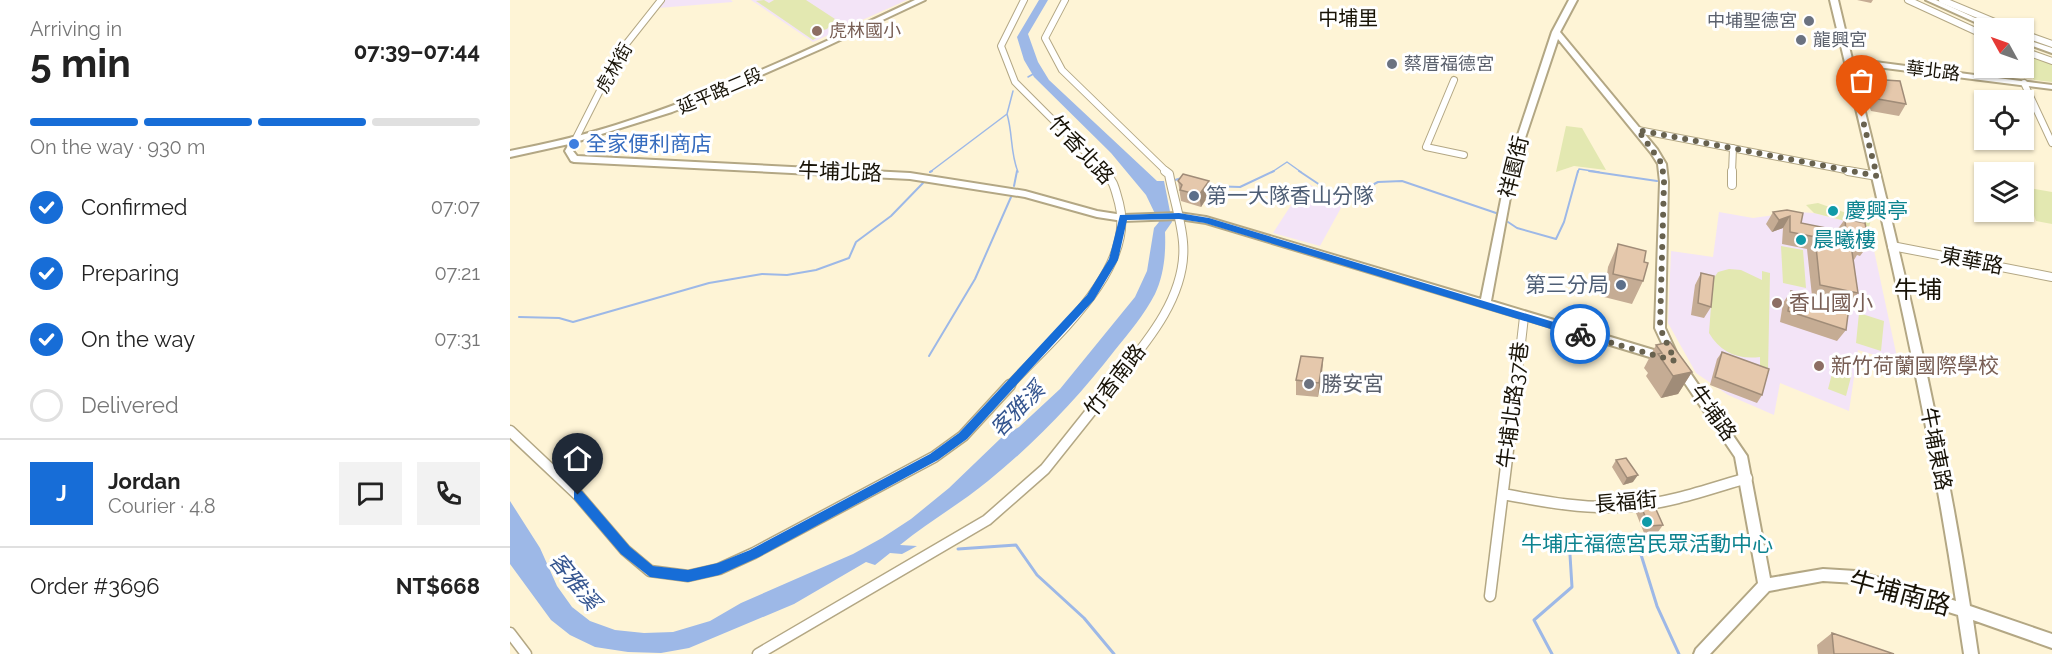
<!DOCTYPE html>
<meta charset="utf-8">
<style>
:root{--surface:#fff;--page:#f2f2f2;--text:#222;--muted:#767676;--line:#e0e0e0;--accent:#176dd7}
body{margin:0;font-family:Raleway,"Noto Sans TC",sans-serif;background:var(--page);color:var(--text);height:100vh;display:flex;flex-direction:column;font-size:22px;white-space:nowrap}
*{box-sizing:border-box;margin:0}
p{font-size:20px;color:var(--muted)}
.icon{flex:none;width:33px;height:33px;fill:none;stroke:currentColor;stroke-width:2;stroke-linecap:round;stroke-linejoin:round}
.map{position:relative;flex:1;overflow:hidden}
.drawer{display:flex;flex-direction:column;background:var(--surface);width:510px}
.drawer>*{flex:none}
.needle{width:39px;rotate:310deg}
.fabs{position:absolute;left:1464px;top:18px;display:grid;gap:12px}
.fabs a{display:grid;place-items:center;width:60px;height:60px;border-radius:0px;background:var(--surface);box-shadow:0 2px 4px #0004;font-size:30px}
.pin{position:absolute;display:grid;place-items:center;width:51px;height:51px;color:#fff;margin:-62px -26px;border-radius:50% 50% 50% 0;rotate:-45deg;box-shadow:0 0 6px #0007}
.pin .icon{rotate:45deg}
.courier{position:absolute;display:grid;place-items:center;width:60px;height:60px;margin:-30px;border:4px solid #176dd7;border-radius:50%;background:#fff;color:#222;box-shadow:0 2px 8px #0007}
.overview em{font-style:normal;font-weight:700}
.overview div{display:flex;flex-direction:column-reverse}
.overview{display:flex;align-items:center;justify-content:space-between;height:102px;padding:0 30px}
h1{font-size:39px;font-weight:700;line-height:45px}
.bar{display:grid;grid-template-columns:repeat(4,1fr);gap:9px 6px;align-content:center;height:72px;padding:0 30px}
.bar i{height:8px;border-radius:4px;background:var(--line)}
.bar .active{background:var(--accent)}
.bar p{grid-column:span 4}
.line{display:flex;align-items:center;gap:15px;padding:0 30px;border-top:2px solid var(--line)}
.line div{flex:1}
.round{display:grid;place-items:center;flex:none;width:63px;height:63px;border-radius:0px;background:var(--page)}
ol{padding:0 30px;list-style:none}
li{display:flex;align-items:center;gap:18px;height:66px}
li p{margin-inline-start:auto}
li .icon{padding:6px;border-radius:50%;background:var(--accent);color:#fff;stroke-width:4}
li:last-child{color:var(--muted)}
li i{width:33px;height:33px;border:3px solid var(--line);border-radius:50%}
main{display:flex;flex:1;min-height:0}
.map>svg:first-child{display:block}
.education{fill:#f3e4f7}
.green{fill:#e3e8b1}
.water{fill:#9db8e7}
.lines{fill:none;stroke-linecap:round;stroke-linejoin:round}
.stream-far2{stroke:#9db8e7;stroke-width:1.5}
.stream-far1{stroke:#9db8e7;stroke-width:2}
.stream{stroke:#9db8e7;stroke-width:3}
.minor-far2-casing{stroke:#b3a784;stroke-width:8}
.minor-far1-casing{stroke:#b3a784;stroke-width:10}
.minor-casing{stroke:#b3a784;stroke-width:13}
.tertiary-casing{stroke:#b3a784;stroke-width:4}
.minor-far2{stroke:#fff;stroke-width:6}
.minor-far1{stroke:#fff;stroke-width:8}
.minor{stroke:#fff;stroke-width:10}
.tertiary{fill:#fff;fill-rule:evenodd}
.wall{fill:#c5ac94}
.shaded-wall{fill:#a08c78}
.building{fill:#e5c8ac;stroke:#a08c78;stroke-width:1.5}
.route{fill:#176dd7}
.done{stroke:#68624f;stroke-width:6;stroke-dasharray:0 10.8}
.worship-dot{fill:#6b7280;stroke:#fff;stroke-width:2}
.education-dot{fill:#8d6e63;stroke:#fff;stroke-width:2}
.shop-dot{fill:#3f7fe0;stroke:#fff;stroke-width:2}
.service-dot{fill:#5c6f8a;stroke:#fff;stroke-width:2}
.culture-dot{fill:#0f9aa8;stroke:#fff;stroke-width:2}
.labels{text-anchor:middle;stroke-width:6;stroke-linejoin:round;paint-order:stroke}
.far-worship-label{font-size:18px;fill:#5b616d;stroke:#fff;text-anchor:start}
.far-education-label{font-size:18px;fill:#785e54;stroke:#fff;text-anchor:start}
.far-street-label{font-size:18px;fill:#181307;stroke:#fff}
.far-quarter-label{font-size:20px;fill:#181307;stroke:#fff}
.shop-label{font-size:21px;fill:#366cbe;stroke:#fff;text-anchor:start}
.street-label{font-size:21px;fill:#181307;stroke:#fff}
.service-label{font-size:21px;fill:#4e5e75;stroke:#fff;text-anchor:start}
.culture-label{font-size:21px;fill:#0d838f;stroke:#fff;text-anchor:start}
.education-label{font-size:21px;fill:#785e54;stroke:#fff;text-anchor:start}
.worship-label{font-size:21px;fill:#5b616d;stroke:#fff;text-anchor:start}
.water-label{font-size:22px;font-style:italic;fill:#35558f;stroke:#fff}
.quarter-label{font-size:24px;fill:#181307;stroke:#fff}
.near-street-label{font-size:26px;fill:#181307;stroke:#fff}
</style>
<main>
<section class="drawer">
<div class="overview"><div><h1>5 min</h1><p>Arriving in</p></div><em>07:39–07:44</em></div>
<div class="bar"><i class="active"></i><i class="active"></i><i class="active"></i><i></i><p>On the way · 930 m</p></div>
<ol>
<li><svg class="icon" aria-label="check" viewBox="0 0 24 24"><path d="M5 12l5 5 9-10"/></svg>Confirmed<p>07:07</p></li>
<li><svg class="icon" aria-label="check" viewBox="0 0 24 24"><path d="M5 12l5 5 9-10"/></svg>Preparing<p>07:21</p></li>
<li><svg class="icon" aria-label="check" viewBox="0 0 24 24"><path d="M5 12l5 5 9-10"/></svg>On the way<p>07:31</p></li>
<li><i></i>Delivered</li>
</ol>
<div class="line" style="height:108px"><b class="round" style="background:var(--accent);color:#fff">J</b><div><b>Jordan</b><p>Courier · 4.8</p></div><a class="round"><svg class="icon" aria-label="chat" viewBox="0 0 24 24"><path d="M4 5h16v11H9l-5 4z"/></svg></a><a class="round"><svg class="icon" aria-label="phone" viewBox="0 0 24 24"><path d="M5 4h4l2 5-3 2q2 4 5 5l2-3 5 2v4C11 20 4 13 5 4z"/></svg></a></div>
<div class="line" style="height:78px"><div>Order #3696</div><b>NT$668</b></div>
</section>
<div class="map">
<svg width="1542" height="654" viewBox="0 0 1542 654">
<rect width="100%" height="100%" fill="#fef4d6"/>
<path class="education" d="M154,0H221L223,2L148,8Z
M241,0H397L303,42Z
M796,182L810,191L837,197L810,246L763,233Z
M1209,212L1243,218L1286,212L1304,213L1359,227L1388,362L1348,350L1339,411L1270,383L1264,415L1218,395L1186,373L1158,323L1161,251L1203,257Z"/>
<path class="green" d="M254,0L259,3L264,0H296L325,19L317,29L303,33L308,37L303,40L246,1Z
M1514,52L1542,63V82L1524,80L1514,63Z
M1056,126L1072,128L1096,170L1064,166L1046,172Z
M1514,187L1542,192V224L1526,221Z
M1308,203L1345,216H1362L1359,227L1304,213L1296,205Z
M1271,246L1293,250L1296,288L1273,283Z
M1219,269L1231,270L1252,280V271L1260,273L1258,371L1250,369V357C1228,360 1210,352 1199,333L1203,279L1208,272Z
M1349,313L1374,321L1371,351L1346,343Z
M1324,366L1342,373L1336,396L1318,389Z"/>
<path class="water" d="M529,0H538L518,34L528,62L539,80L647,181H654L662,222L655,232C656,253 654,275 645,294C634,315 619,333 605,350C568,398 525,443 478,481C450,504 418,522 390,545L407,546L392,554L380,553L365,565L356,562L284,604L179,648L151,653L118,652L85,647L60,635L41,620L0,564V501L30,548L47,586L62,607L80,621L105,630L134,633L163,632L200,621L231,603L343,554L372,538L401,519L439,488L491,438L509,427L550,389L625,297L637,271L644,228L649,222L636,195L601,153L524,77L514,60L507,37Z"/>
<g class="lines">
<path class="stream-far2" d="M518,77L525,73
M497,114C503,134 500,152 508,172
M420,172L497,114L503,91
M762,172L777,162L791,172
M1068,172L1069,169L1089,172"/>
<path class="stream-far1" d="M789,171L819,191L843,195L868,182L892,181L986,213
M1079,171L1147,181
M420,172L422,171
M665,180L672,178
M504,186L507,171
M698,186L730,187L764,171
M998,222L1007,228L1046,239L1054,222L1068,171
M9,317L49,318L63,322L199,283L252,274L277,275L306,270L339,258L346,242L381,216L413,183
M419,356L465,279L501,197"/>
<path class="stream" d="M448,549L506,545L527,575L574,618L604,654
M1042,654L1024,620L1062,587L1059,539L1081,533L1128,545L1147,606L1169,654"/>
<defs>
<path id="minor-far2" d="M514,0L491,46L505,82L595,172
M555,0L535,38L552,70L657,172
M1398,0L1474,35
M1432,0L1499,28
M1514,34L1542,44
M1514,51L1542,61
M944,80L916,147L954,155
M1514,83L1542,143
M1128,130L1346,172
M65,140L109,53L151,0
M1222,172L1223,148"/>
<path id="minor-far1" d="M1338,171L1367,176
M1222,185V171
M1382,246L1542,277
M499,386C540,341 627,270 609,203C605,189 604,181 594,171
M601,386C633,347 678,297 673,242C671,219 663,196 659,174L655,171
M1006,386L1014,317"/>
<path id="minor" d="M0,431L68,495L115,550L140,571L178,576L209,569L244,553L424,457L453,436L500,385
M993,494C1035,502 1078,510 1121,506C1161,503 1199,489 1237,478
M980,596L1006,385
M0,633L16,654
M248,654L477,520L535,469L602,385"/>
<path id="tertiary" d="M405,0H415L313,48L213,92L162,112L69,141L63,151L67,156L400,173L515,191L587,211L613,215L669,213L696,217L971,299L998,165L1042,32L1059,0H1067L1050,32L1147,149L1156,164L1158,182L1155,328L1167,354L1166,357H1158L1157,360L1153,361L696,223L669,219L613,221L587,217L515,197L400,179L64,162L61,161L55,151L59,144L0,157V151C36,144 71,136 106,125C210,92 307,46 405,0ZM1048,39L1141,153L1148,164L1150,182L1145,328L1157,354L981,301L1006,165Z
M1320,0H1328L1342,59L1542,85V89L1343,64C1388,243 1432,423 1460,606L1542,634V648L1463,620L1468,654H1454L1448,615L1346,583L1313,581L1259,591L1200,654H1184L1186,649L1248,583L1225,457L1166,370L1165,367L1166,364H1174L1237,456L1260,578L1313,569L1346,571L1446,601C1416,399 1368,199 1320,0Z
M1416,0H1426L1487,28H1478Z
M1514,39L1542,48V53L1514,43Z"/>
</defs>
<use href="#minor-far2" class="minor-far2-casing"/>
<use href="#minor-far1" class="minor-far1-casing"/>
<use href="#minor" class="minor-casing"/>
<use href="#tertiary" class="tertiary-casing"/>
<use href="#minor-far2" class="minor-far2"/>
<use href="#minor-far1" class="minor-far1"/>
<use href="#minor" class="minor"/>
<use href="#tertiary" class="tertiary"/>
</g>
<path class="wall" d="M1347,0H1363L1361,3Z
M1360,79L1396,104L1389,116L1361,111L1353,90Z
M668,181H699L700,193L691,207L671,201Z
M1277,210L1291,223L1327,230L1335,219L1359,244L1350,256L1347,255L1344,260L1343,259L1348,293L1339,304L1302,296L1297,249L1272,244L1273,228L1262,232L1256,224L1263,212Z
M1108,244L1133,281L1122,304L1094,297L1098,267Z
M1191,273L1201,307L1194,318L1181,315L1185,285Z
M1281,291L1293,302L1314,309L1320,301L1336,330L1327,341L1270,322L1273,303Z
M1146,345L1182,372L1168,394L1151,398L1136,376L1138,373L1134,368Z
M1212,352L1252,395L1247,403L1200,385L1207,359Z
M813,358L812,373L808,397L786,395V380Z
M1106,460L1123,482L1113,485L1102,467Z
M1131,506L1153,525L1148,532L1134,533L1126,513Z
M1322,633L1384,654H1308L1307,645Z"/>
<path class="shaded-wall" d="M699,181L700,193L691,207L689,195Z
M1280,216L1273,228L1262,232L1269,220Z
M813,358L812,373L808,397L809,383Z
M1182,372L1168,394L1151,398L1163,376Z
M1128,475L1123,482L1113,485L1117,478Z"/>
<path class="building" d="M1360,79L1390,81L1396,104L1368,99Z
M673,174L699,181L689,195L670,190L672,185L668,181Z
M1277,210L1293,213L1291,223L1336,232L1335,219L1355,223L1359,244L1352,243L1353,248L1341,245L1348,293L1310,285L1305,237L1280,232V216L1269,220L1263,212Z
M1108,244L1136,251L1134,262L1138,263L1133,281L1103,274Z
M1191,273L1204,276L1201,307L1188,303Z
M1281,291L1294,295L1293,302L1318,310L1320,301L1339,307L1336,330L1278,311Z
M1160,342L1182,372L1163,376L1148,354L1152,353L1146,345Z
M1212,352L1259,369L1252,395L1205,377Z
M791,356L813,358L809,383L786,380Z
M1116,458L1128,475L1117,478L1106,460Z
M1144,505L1153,525L1139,526L1131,506Z
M1322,633L1384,654H1324Z"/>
<path class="route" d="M669,213L699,218L1070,330L1075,334L1070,338L695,223L669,219L617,220L608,260L584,300L457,439L428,460L249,557L209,575L178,582L140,577L111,554L64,499V491H72L120,547L143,566L178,570L208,563L240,550L420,454L449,433L577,295L599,259L610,215Z"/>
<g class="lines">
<path class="done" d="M1070,334L1165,361L1150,328L1154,182L1152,164L1128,130L1367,176L1352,117"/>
</g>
<g class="worship-dot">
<circle cx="1299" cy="21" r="6"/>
<circle cx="1291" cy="40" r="6"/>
<circle cx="882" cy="64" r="6"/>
<circle cx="799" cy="384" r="6"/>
</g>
<g class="education-dot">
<circle cx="307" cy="31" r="6"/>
<circle cx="1267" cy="303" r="6"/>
<circle cx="1309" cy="366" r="6"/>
</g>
<circle class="shop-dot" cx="64" cy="144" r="6"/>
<g class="service-dot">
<circle cx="684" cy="196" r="6"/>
<circle cx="1111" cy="285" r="6"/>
</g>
<g class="culture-dot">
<circle cx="1323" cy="211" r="6"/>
<circle cx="1291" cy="240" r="6"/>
<circle cx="1137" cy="522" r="6"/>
</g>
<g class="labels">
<g class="far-worship-label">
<text x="1287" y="27" text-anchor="end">中埔聖德宮</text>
<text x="1303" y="46">龍興宮</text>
<text x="894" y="70">蔡厝福德宮</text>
</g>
<g class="far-education-label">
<text x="319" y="37">虎林國小</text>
</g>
<g class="far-street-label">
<text transform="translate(104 68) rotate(-60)" y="6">虎林街</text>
<text transform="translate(1423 71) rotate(7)" y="6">華北路</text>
<text transform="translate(210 91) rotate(-23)" y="6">延平路二段</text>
</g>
<g class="far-quarter-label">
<text x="838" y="25">中埔里</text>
</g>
<g class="shop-label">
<text x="76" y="151">全家便利商店</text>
</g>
<g class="street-label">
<text transform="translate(571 150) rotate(47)" y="7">竹香北路</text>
<text transform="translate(1004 167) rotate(-76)" y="7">祥園街</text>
<text transform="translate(330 172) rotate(2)" y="7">牛埔北路</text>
<text transform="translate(1462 261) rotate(11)" y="7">東華路</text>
<text transform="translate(605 380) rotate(-52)" y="7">竹香南路</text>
<text transform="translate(1003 405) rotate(-83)" y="7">牛埔北路37巷</text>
<text transform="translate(1203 413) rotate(54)" y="7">牛埔路</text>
<text transform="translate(1426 449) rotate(79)" y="7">牛埔東路</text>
<text transform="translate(1116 502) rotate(-5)" y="7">長福街</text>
</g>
<g class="service-label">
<text x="696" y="203">第一大隊香山分隊</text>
<text x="1099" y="292" text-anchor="end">第三分局</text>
</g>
<g class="culture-label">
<text x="1335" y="218">慶興亭</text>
<text x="1303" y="247">晨曦樓</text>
<text x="1137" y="551" text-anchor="middle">牛埔庄福德宮民眾活動中心</text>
</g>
<g class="education-label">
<text x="1279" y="310">香山國小</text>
<text x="1321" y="373">新竹荷蘭國際學校</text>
</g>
<g class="worship-label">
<text x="811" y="391">勝安宮</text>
</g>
<g class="water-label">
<text transform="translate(507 409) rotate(-46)" y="8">客雅溪</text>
<text transform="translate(65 581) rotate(51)" y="8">客雅溪</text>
</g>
<g class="quarter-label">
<text x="1408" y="298">牛埔</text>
</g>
<g class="near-street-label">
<text transform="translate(1390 593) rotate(15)" y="9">牛埔南路</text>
</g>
</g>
</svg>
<div class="fabs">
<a><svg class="needle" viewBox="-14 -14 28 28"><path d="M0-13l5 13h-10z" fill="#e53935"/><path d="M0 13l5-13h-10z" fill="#767676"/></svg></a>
<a><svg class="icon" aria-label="locate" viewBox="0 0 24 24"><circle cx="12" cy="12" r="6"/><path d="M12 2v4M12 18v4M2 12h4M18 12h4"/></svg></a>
<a><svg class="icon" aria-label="layers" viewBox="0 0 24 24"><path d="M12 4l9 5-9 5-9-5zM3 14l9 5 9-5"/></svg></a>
</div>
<div class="pin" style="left:1352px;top:117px;background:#ea580c"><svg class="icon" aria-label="bag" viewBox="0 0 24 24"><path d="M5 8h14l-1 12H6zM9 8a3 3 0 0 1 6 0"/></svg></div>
<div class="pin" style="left:68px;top:495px;background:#1f2937"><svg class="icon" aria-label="home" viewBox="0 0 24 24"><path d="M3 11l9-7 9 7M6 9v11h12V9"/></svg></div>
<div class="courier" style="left:1070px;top:334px"><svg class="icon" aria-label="bike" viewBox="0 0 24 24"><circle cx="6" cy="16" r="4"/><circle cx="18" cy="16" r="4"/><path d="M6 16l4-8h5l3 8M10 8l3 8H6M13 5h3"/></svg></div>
</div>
</main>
